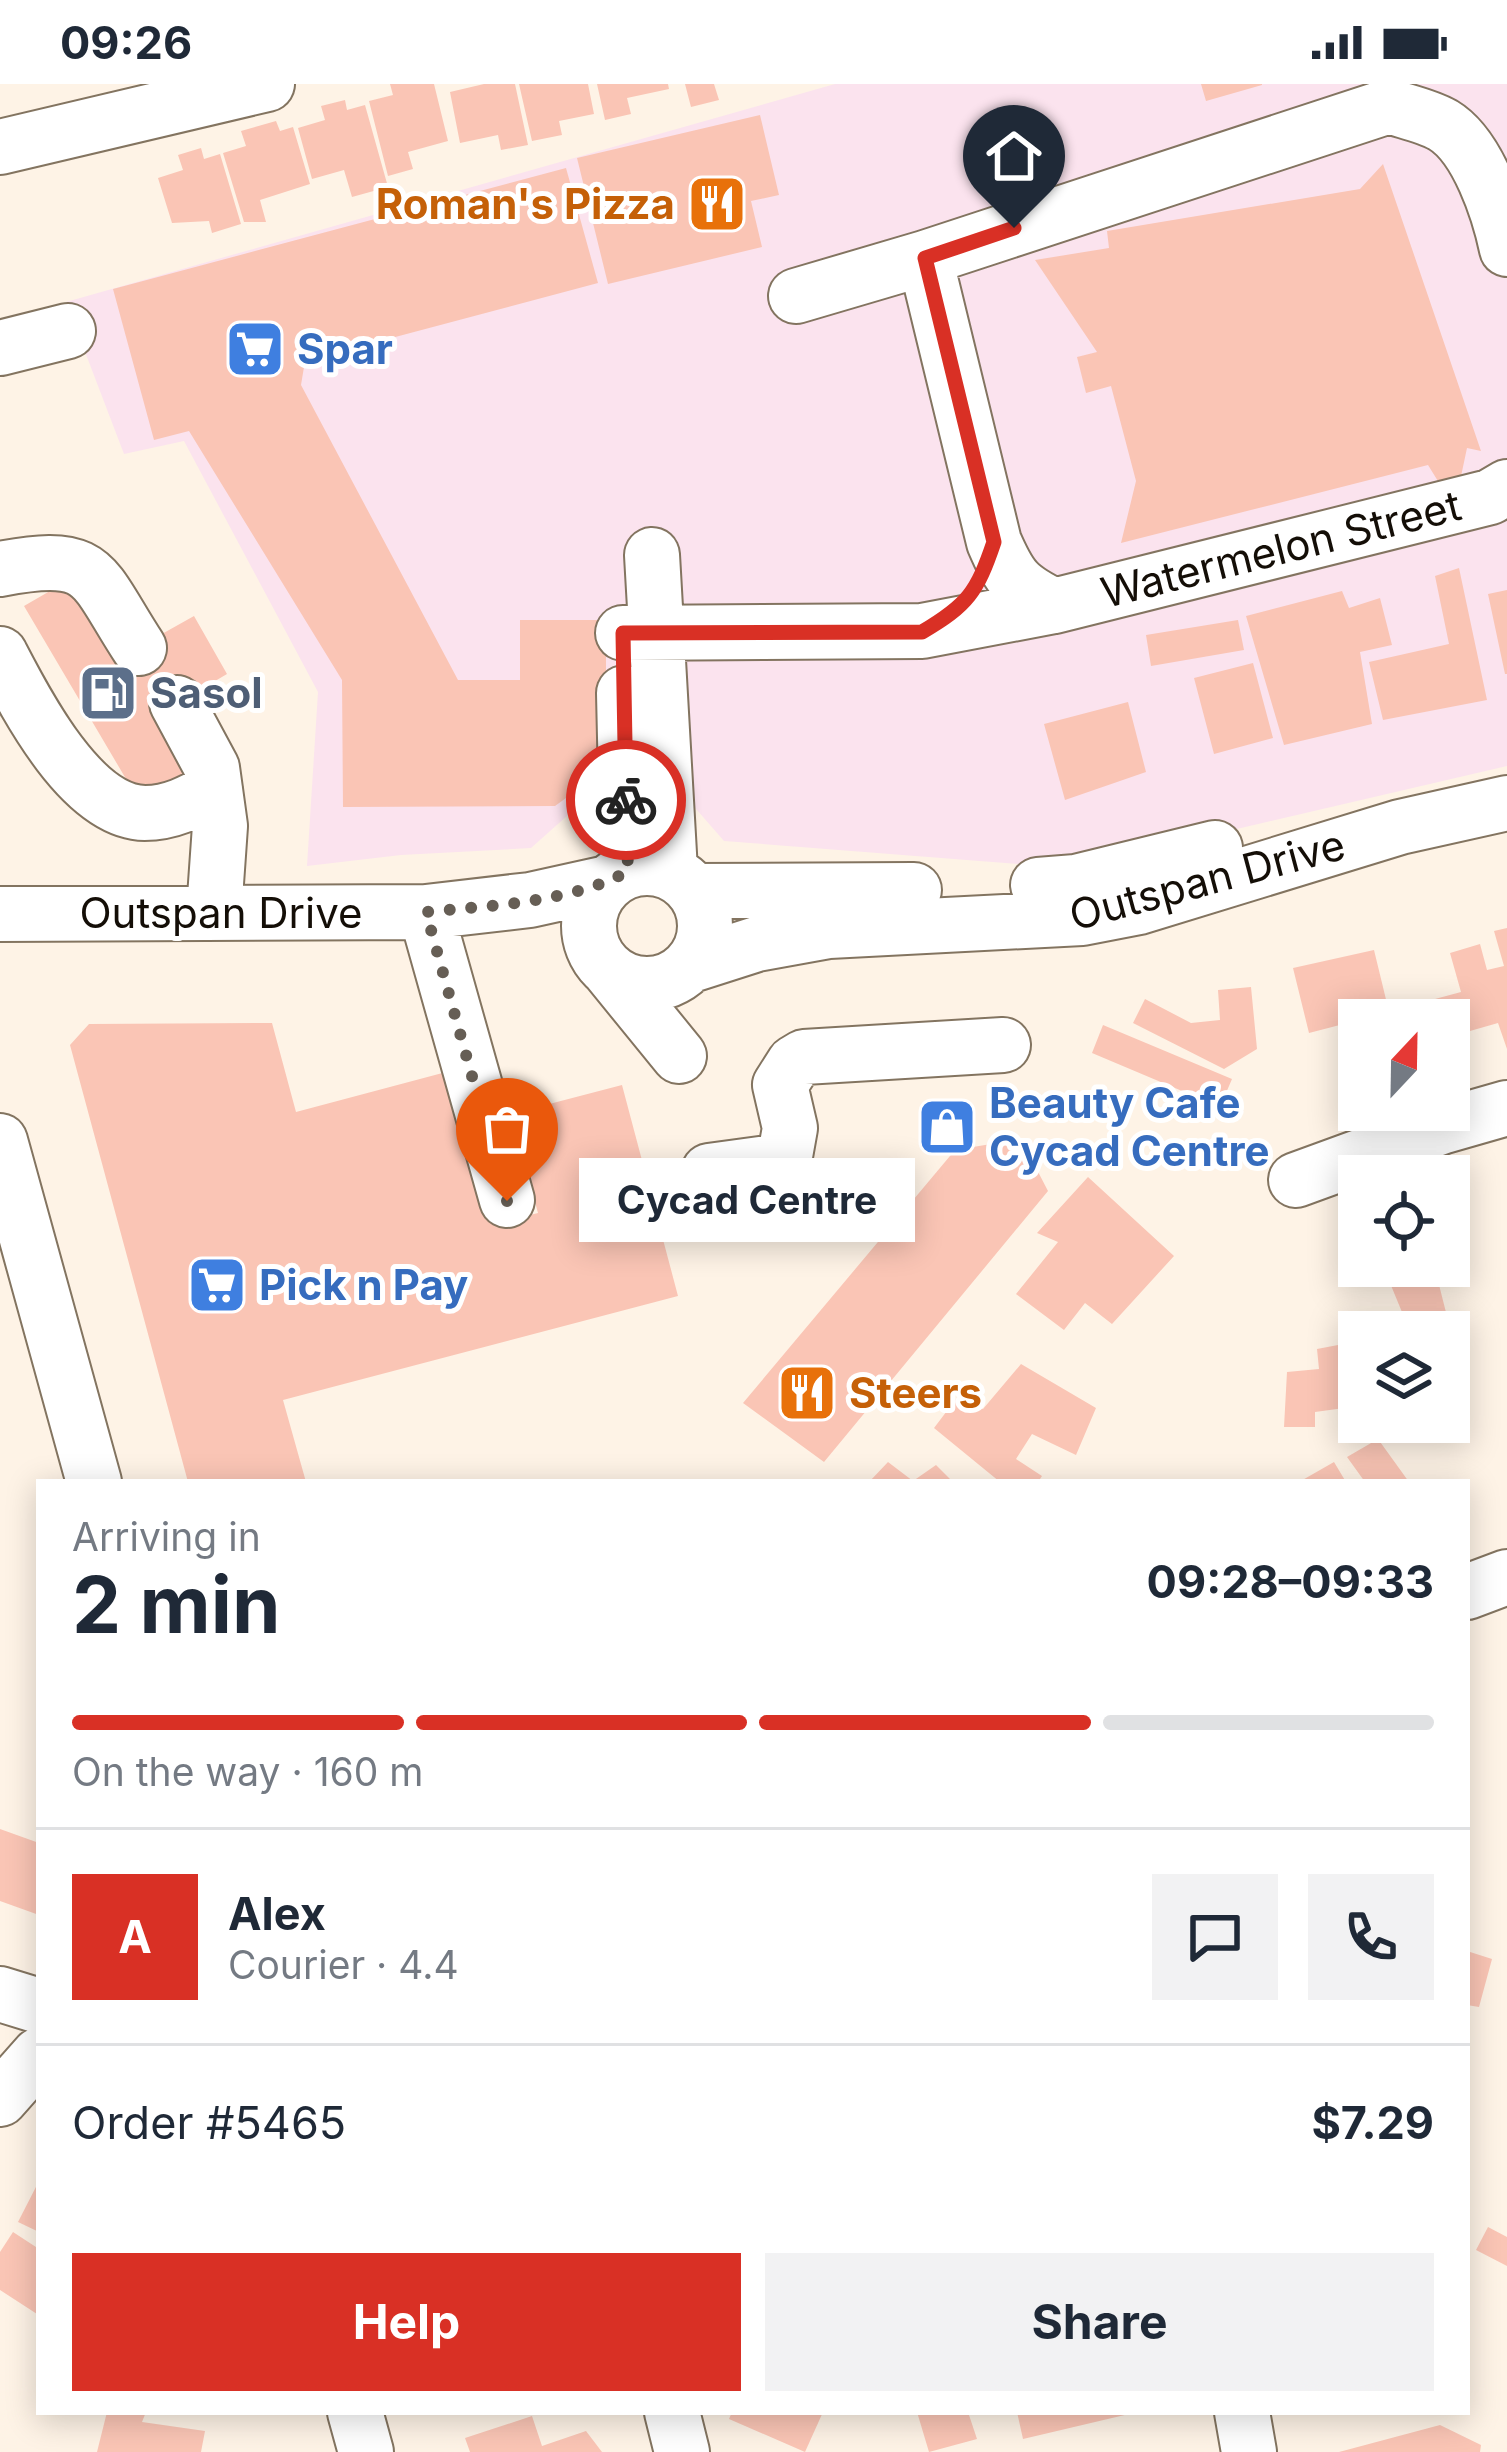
<!DOCTYPE html>
<meta charset="utf-8">
<style>
:root{--surface:#fff;--page:#f2f2f3;--text:#1f2937;--muted:#747a83;--line:#e0e1e3;--accent:#d93025}
body{margin:0;font-family:Inter,sans-serif;background:var(--page);color:var(--text);height:100vh;display:flex;flex-direction:column;font-size:45px;white-space:nowrap}
*{box-sizing:border-box;margin:0}
p{font-size:39px;color:var(--muted)}
.icon{flex:none;width:66px;height:66px;fill:none;stroke:currentColor;stroke-width:2;stroke-linecap:round;stroke-linejoin:round}
.map{position:relative;flex:1;overflow:hidden}
.details{position:absolute;left:36px;top:1395px;width:1434px;height:936px;display:flex;flex-direction:column;background:var(--surface);border-radius:0px;box-shadow:0 6px 30px #0003}
.details>*{flex:none}
.needle{width:78px;rotate:22deg}
.tools{position:absolute;left:1338px;top:915px;display:grid;gap:24px}
.tools a{display:grid;place-items:center;width:132px;height:132px;border-radius:0px;background:var(--surface);box-shadow:0 6px 30px #0003;font-size:60px}
.pin{position:absolute;display:grid;place-items:center;width:102px;height:102px;color:#fff;margin:-123px -51px;border-radius:50% 50% 50% 0;rotate:-45deg;box-shadow:0 0 12px #0007}
.pin .icon{rotate:45deg}
.courier{position:absolute;display:grid;place-items:center;width:120px;height:120px;margin:-60px;border:9px solid #d93025;border-radius:50%;background:#fff;color:#222;box-shadow:0 3px 15px #0007}
.bubble{position:absolute;height:84px;border-radius:0px;background:var(--surface);box-shadow:0 6px 30px #0003;font-size:39px;font-weight:700;line-height:84px;text-align:center}
.head em{font-style:normal;font-weight:700}
.head div{display:flex;flex-direction:column-reverse}
.head{display:flex;align-items:center;justify-content:space-between;height:204px;padding:0 36px}
h1{font-size:78px;font-weight:700;line-height:90px}
.bar{display:grid;grid-template-columns:repeat(4,1fr);gap:18px 12px;align-content:center;height:144px;padding:0 36px}
.bar i{height:15px;border-radius:9px;background:var(--line)}
.bar .active{background:var(--accent)}
.bar p{grid-column:span 4}
.line{display:flex;align-items:center;gap:30px;padding:0 36px;border-top:3px solid var(--line)}
.line div{flex:1}
.round{display:grid;place-items:center;flex:none;width:126px;height:126px;border-radius:0px;background:var(--page)}
.primary-button{display:flex;gap:24px;margin-top:auto;padding:24px 36px}
.primary-button a{flex:1;height:138px;border-radius:0px;background:var(--accent);color:#fff;font-size:48px;font-weight:700;line-height:138px;text-align:center}
.primary-button a+a{background:var(--page);color:var(--text)}
.status{display:flex;justify-content:space-between;align-items:center;height:84px;padding:0 60px;background:var(--surface);direction:ltr}
.status svg{height:33px;fill:currentColor}
.map>svg:first-child{display:block}
.commercial{fill:#fbe3ee}
.building{fill:#fac5b5}
.lines{fill:none;stroke-linecap:round;stroke-linejoin:round}
.minor-casing{stroke:#837460;stroke-width:58}
.minor{stroke:#fff;stroke-width:54}
.done{stroke:#665e55;stroke-width:12;stroke-dasharray:0 21.6}
.route{stroke:#d93025;stroke-width:15}
.labels{text-anchor:middle;stroke-width:10;stroke-linejoin:round;paint-order:stroke}
.food-label{font-size:42px;font-weight:bold;fill:#c56008;stroke:#fff;text-anchor:end}
.shop-label{font-size:42px;font-weight:bold;fill:#366cbe;stroke:#fff;text-anchor:start}
.street-label{font-size:42px;fill:#140e07;stroke:#fff}
.service-label{font-size:42px;font-weight:bold;fill:#4e5e75;stroke:#fff;text-anchor:start}
</style>
<div class="status"><b>09:26</b><svg viewBox="0 0 49 12"><path d="M0 12V9h3v3zM5 12V6h3v6zM10 12V3h3v9zM15 12V0h3v12zM26 1h20v11H26zM47 4h2v5h-2z"/></svg></div>
<div class="map">
<svg width="1507" height="2368" viewBox="0 0 1507 2368">
<rect width="100%" height="100%" fill="#fef3e6"/>
<path class="commercial" d="M835,0H1507V682L1070,784L724,757L676,702L604,699L531,764L401,771L307,782L318,608L184,357L124,370L66,218Z"/>
<path class="building" d="M390,0H434L448,57L408,68L413,85L388,92L369,17L393,11Z
M484,0H515L528,61L501,66L498,51L460,59L450,8Z
M519,0H588L594,30L559,37L562,51L532,57Z
M597,0H668L669,5L627,14L631,30L605,36Z
M685,0H714L719,16L691,23Z
M1201,0H1262V1L1206,17Z
M345,16L347,26L365,21L388,103L352,113L344,86L312,95L298,44L325,36L321,22Z
M760,31L779,111L751,117L762,163L608,200L577,74Z
M276,37L280,47L293,43L310,100L260,116L266,138H244L223,69L246,62L241,47Z
M201,64L204,75L220,70L241,140L212,149L209,137L172,139L158,94L183,86L178,71Z
M1383,80L1481,367L1467,364L1460,397L1441,402L1428,381L1121,459L1136,397L1111,302L1086,309L1077,273L1097,268L1035,176L1109,164L1107,147L1360,105Z
M566,84L598,199L305,277L301,301L458,596H520V536H606V685L555,722L343,723L342,596L189,347L154,356L113,205Z
M1459,484L1487,616L1383,636L1369,578L1449,560L1435,492Z
M81,489L128,569L194,532L227,590L166,626L198,682L139,717L24,522Z
M1507,506V590H1505L1488,510Z
M1342,507L1349,524L1380,514L1392,561L1360,568L1372,640L1284,661L1246,532Z
M1238,536L1244,566L1151,582L1146,551Z
M1253,579L1273,654L1214,670L1194,594Z
M1128,618L1146,688L1065,716L1044,640Z
M1507,844V965L1498,939L1449,953V936H1441L1435,915L1461,908L1450,869L1480,860L1487,886L1504,882L1494,847Z
M1374,866L1391,936H1359L1309,949L1293,884Z
M1251,903L1257,965L1224,985L1133,939L1145,915L1191,939L1220,936L1218,906Z
M272,939L296,1028L465,983L506,1137L538,1129L511,1030L622,1001L678,1212L283,1316L306,1398H188L70,961L89,940Z
M1103,941L1232,995L1220,1023L1092,969Z
M1021,1055L1048,1107L824,1378L743,1319L955,1066Z
M1088,1093L1174,1172L1112,1240L1085,1219L1064,1246L1016,1210L1058,1158L1037,1149Z
M1436,1189L1451,1248H1370L1368,1237L1404,1233L1390,1199Z
M1449,1249H1451L1465,1309L1449,1311Z
M1359,1257V1322L1315,1328V1343H1284L1287,1288L1319,1285L1317,1265Z
M1021,1280L1096,1324L1076,1371L1032,1350L1016,1375L1042,1392L1038,1398H1000L934,1344L959,1311L983,1325Z
M1378,1355L1409,1398H1365L1347,1373Z
M888,1378L913,1397L936,1381L953,1398H869Z
M1334,1378L1346,1398H1299Z
M0,1745L39,1759V1831L0,1817Z
M1467,1867L1492,1875L1479,1923L1467,1921Z
M39,2097V2148L18,2138Z
M1488,2143L1507,2153V2182L1476,2166Z
M13,2148L39,2165L37,2230L0,2206V2168Z
M107,2328H146L142,2338L205,2347L201,2368H97Z
M732,2328H823L805,2368L729,2335Z
M917,2328H968L977,2355L929,2368Z
M1017,2328H1129V2330L1023,2355Z
M532,2332L542,2362L586,2347L602,2368H470L465,2354Z
M1440,2341L1481,2361L1480,2368H1339Z"/>
<g class="lines">
<defs>
<path id="minor" d="M0,63L267,0
M1507,165C1499,127 1478,62 1443,41C1427,32 1407,28 1389,22L925,174L994,458C1010,495 1017,504 1054,522L1490,413L1507,403
M796,212L925,174
M0,264L68,247
M652,471L670,787
M0,485C98,466 91,491 139,564
M623,549L922,547L1054,522
M0,570C26,620 81,728 145,729C172,729 193,717 215,705
M624,609L628,787
M177,619L212,684L220,742L214,828
M589 842a58 58 0 1 1 116 0a58 58 0 1 1-116 0Z
M1038,801L1076,798L1215,764
M694,807L914,806
M426,828L507,1116
M0,830L426,828L530,816L607,799
M691,881L757,860L829,847L1082,834L1139,823L1400,743L1507,719
M609,886L679,972
M0,1057L94,1398
M709,1087L775,1078L785,1072L790,1044L780,1001L794,979L804,973L1003,961
M1296,1096L1444,1042L1507,1024
M1467,1508L1507,1493
M0,1910L39,1922
M0,2015L39,1971
M355,2328L366,2368
M672,2328L682,2368
M1242,2328L1249,2368"/>
</defs>
<use href="#minor" class="minor-casing"/>
<use href="#minor" class="minor"/>
</g>
<g class="lines">
<path class="done" d="M507,1117L426,828C487,822 575,818 628,787L626,716"/>
<path class="route" d="M626,716L623,549L922,548C968,521 977,508 994,458L925,174L1014,144"/>
</g>
<defs>
<symbol id="restaurant-square" viewBox="-11 -11 22 22"><rect x="-9" y="-9" width="18" height="18" rx="4" fill="#e8710a" stroke="#fff"/><path d="M-5-6h1v4h1v-4h1v4h1v-4h1v5L-1.5 .5V6h-2V.5L-5-1ZM5-6V6H3V1.5H1.5Q1.5-4 5-6Z" fill="#fff"/></symbol>
<symbol id="supermarket-square" viewBox="-11 -11 22 22"><rect x="-9" y="-9" width="18" height="18" rx="4" fill="#3f7fe0" stroke="#fff"/><path d="M-6-5.5h2.5l.6 2H6L4.5 2H-2.5L-4.4-4H-6ZM-1.5 3.2a1.3 1.3 0 1 0 .1 0ZM3 3.2a1.3 1.3 0 1 0 .1 0Z" fill="#fff"/></symbol>
<symbol id="fuel-square" viewBox="-11 -11 22 22"><rect x="-9" y="-9" width="18" height="18" rx="4" fill="#5c6f8a" stroke="#fff"/><path d="M-5.5-6h7V0h2V4h1.3V-2.5L3-4.5l.8-.8L6-3V5H2.5V1h-1V6h-7ZM-4.2-4.7v3.2H.2V-4.7Z" fill="#fff"/></symbol>
<symbol id="shop-square" viewBox="-11 -11 22 22"><rect x="-9" y="-9" width="18" height="18" rx="4" fill="#3f7fe0" stroke="#fff"/><path d="M-5-2.5h2.3a2.7 3.5 0 0 1 5.4 0H5L5.5 6h-11ZM-1.5-2.5h3a1.5 2.3 0 0 0-3 0Z" fill="#fff"/></symbol>
</defs>
<g fill-rule="evenodd">
<use href="#restaurant-square" x="684" y="87" width="66" height="66"/>
<use href="#supermarket-square" x="222" y="232" width="66" height="66"/>
<use href="#fuel-square" x="75" y="576" width="66" height="66"/>
<use href="#shop-square" x="914" y="1010" width="66" height="66"/>
<use href="#supermarket-square" x="184" y="1168" width="66" height="66"/>
<use href="#restaurant-square" x="774" y="1276" width="66" height="66"/>
</g>
<g class="labels">
<g class="food-label">
<text x="675" y="135">Roman's Pizza</text>
<text x="849" y="1324" text-anchor="start">Steers</text>
</g>
<g class="shop-label">
<text x="297" y="280">Spar</text>
<text x="989" y="1034">Beauty Cafe<tspan x="989" dy="48">Cycad Centre</tspan></text>
<text x="259" y="1216">Pick n Pay</text>
</g>
<g class="street-label">
<text transform="translate(1281 465) rotate(-14)" y="15">Watermelon Street</text>
<text transform="translate(1207 796) rotate(-15)" y="15">Outspan Drive</text>
<text x="221" y="844">Outspan Drive</text>
</g>
<g class="service-label">
<text x="150" y="624">Sasol</text>
</g>
</g>
</svg>
<div class="tools">
<a><svg class="needle" viewBox="-14 -14 28 28"><path d="M0-13l5 13h-10z" fill="#e53935"/><path d="M0 13l5-13h-10z" fill="#747a83"/></svg></a>
<a><svg class="icon" aria-label="locate" viewBox="0 0 24 24"><circle cx="12" cy="12" r="6"/><path d="M12 2v4M12 18v4M2 12h4M18 12h4"/></svg></a>
<a><svg class="icon" aria-label="layers" viewBox="0 0 24 24"><path d="M12 4l9 5-9 5-9-5zM3 14l9 5 9-5"/></svg></a>
</div>
<div class="pin" style="left:507px;top:1117px;background:#ea580c"><svg class="icon" aria-label="bag" viewBox="0 0 24 24"><path d="M5 8h14l-1 12H6zM9 8a3 3 0 0 1 6 0"/></svg></div>
<div class="pin" style="left:1014px;top:144px;background:#1f2937"><svg class="icon" aria-label="home" viewBox="0 0 24 24"><path d="M3 11l9-7 9 7M6 9v11h12V9"/></svg></div>
<div class="courier" style="left:626px;top:716px"><svg class="icon" aria-label="bike" viewBox="0 0 24 24"><circle cx="6" cy="16" r="4"/><circle cx="18" cy="16" r="4"/><path d="M6 16l4-8h5l3 8M10 8l3 8H6M13 5h3"/></svg></div>
<div class="bubble" style="left:579px;top:1074px;width:336px">Cycad Centre</div>
<section class="details">
<div class="head"><div><h1>2 min</h1><p>Arriving in</p></div><em>09:28–09:33</em></div>
<div class="bar"><i class="active"></i><i class="active"></i><i class="active"></i><i></i><p>On the way · 160 m</p></div>
<div class="line" style="height:216px"><b class="round" style="background:var(--accent);color:#fff">A</b><div><b>Alex</b><p>Courier · 4.4</p></div><a class="round"><svg class="icon" aria-label="chat" viewBox="0 0 24 24"><path d="M4 5h16v11H9l-5 4z"/></svg></a><a class="round"><svg class="icon" aria-label="phone" viewBox="0 0 24 24"><path d="M5 4h4l2 5-3 2q2 4 5 5l2-3 5 2v4C11 20 4 13 5 4z"/></svg></a></div>
<div class="line" style="height:156px"><div>Order #5465</div><b>$7.29</b></div>
<div class="primary-button"><a>Help</a><a>Share</a></div>
</section>
</div>
